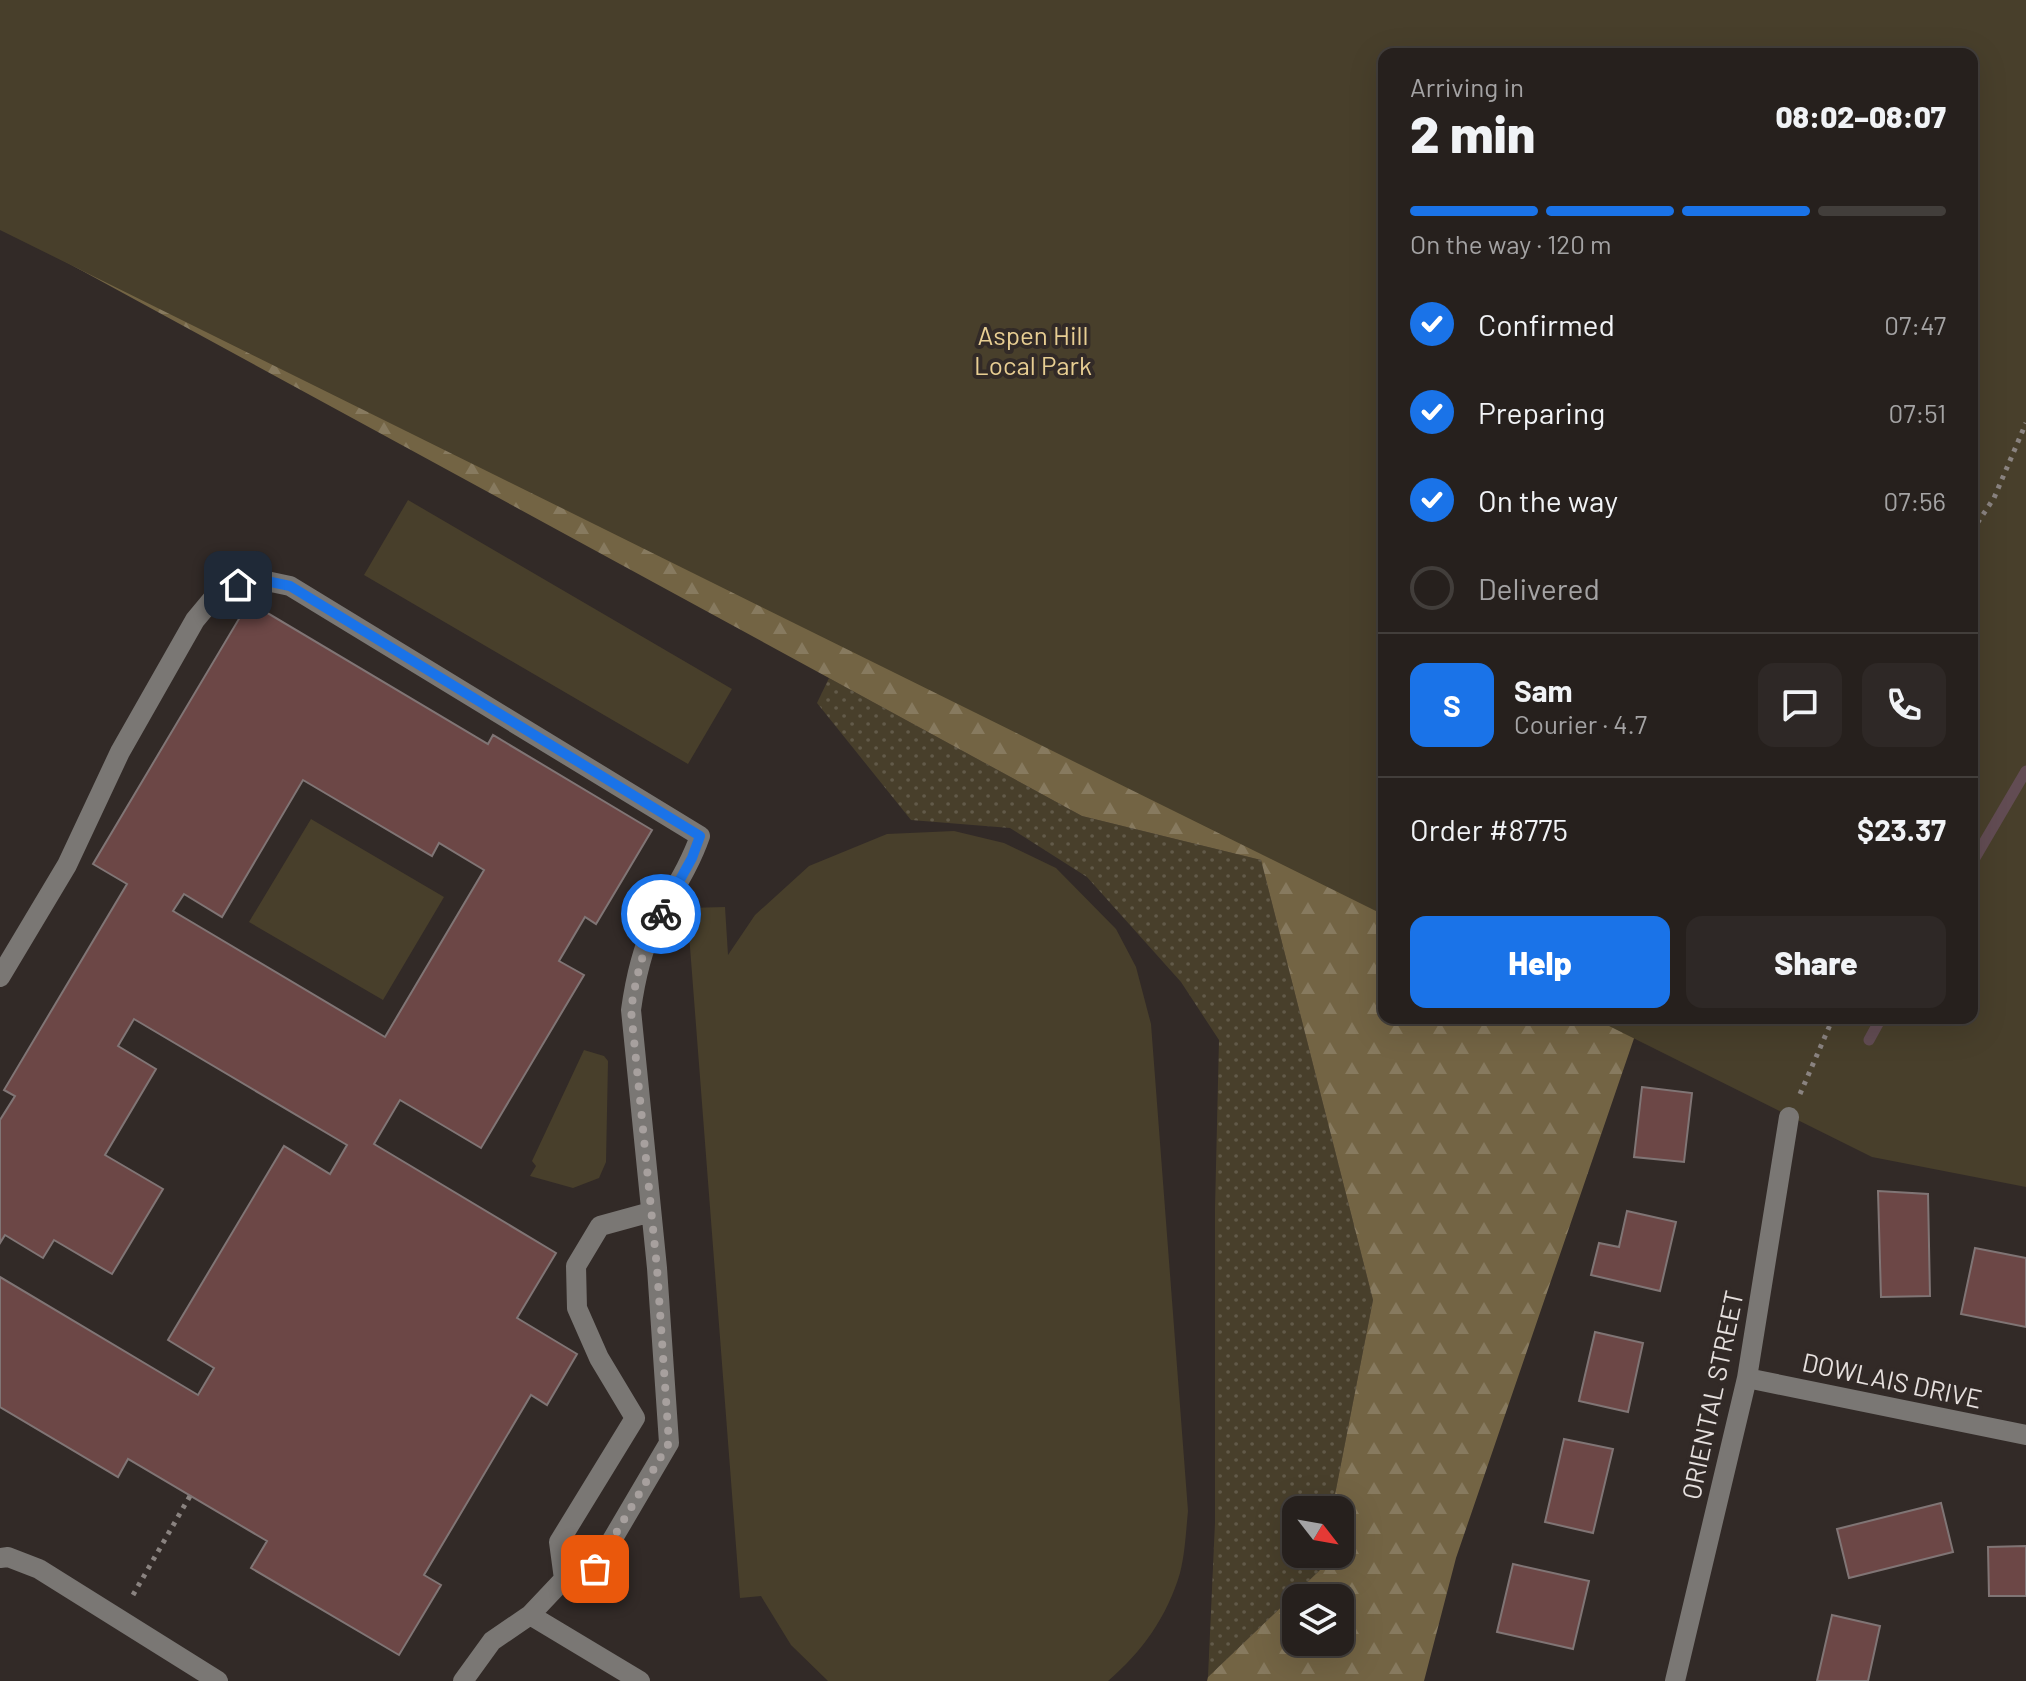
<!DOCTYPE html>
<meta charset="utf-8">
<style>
:root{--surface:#26201d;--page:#2e2826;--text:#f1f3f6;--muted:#a4a3a4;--line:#423e3b;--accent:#1a73e8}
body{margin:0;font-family:Barlow,sans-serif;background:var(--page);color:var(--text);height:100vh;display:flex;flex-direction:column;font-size:30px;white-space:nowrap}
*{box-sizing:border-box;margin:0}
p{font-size:26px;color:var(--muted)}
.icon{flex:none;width:44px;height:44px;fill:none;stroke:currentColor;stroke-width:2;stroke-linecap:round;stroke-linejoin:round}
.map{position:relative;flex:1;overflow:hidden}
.panel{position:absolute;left:1378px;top:48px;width:600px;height:976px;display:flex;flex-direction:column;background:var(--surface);border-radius:16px;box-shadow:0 8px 32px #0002,0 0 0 2px var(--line)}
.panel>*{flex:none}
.needle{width:52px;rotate:121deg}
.fabs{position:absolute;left:1282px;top:1496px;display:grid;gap:16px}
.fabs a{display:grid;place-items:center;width:72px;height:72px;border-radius:16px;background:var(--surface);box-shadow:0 8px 32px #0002,0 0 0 2px var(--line);font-size:40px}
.pin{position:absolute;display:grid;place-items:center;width:68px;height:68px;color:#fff;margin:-34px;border-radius:16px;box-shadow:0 4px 12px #0006}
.courier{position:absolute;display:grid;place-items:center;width:80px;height:80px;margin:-40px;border:6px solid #1a73e8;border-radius:50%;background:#fff;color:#222;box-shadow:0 2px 10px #0007}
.overview em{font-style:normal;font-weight:800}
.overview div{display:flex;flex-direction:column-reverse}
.overview{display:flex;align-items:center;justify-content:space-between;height:136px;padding:0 32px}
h1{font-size:52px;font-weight:800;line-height:60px}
.bar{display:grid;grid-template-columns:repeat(4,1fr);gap:12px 8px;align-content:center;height:96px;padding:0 32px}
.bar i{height:10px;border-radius:6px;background:var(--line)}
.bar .on{background:var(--accent)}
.bar p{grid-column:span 4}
.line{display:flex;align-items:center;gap:20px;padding:0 32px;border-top:2px solid var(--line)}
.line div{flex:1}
.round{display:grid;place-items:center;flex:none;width:84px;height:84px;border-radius:16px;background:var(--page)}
ol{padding:0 32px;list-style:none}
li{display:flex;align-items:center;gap:24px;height:88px}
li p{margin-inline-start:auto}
li .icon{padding:8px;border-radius:50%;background:var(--accent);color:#fff;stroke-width:4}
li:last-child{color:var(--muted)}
li i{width:44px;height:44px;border:4px solid var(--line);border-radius:50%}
.button{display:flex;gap:16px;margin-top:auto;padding:16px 32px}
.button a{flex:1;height:92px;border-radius:16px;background:var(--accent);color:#fff;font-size:32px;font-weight:800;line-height:92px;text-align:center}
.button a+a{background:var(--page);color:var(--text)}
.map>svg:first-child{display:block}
.grass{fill:url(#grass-dots)}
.forest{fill:url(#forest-firs);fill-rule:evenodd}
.green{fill:#483f2b}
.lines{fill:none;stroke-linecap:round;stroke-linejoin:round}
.stream{stroke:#624c53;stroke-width:11}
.building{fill:#6c4746;stroke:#807575;stroke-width:2;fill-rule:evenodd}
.path{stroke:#8a8380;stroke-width:5;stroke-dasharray:4 6;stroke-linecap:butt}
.minor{stroke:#7a7774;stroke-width:20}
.done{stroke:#a7a09e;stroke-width:8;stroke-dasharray:0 14.4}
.route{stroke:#1a73e8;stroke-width:10}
.labels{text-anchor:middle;stroke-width:8;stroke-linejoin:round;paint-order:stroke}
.park-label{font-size:26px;fill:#e8ce93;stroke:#322a27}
.street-label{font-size:26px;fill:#e6e0de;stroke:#322a27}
</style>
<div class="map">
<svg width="2026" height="1681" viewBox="0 0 2026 1681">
<defs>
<pattern id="grass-dots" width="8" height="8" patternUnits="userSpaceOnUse" patternTransform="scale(2)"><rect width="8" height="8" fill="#483f2b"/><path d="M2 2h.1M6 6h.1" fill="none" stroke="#625a49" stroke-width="1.8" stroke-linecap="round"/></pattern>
<pattern id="forest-firs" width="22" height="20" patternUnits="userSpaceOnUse" patternTransform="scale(2)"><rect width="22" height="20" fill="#736444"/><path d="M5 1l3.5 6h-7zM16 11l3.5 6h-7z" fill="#877a5f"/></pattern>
</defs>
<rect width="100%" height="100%" fill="#322a27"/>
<path class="grass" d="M829,678L1082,816L1261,860L1373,1300L1332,1510H1296V1554H1324L1321,1569L1208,1677L1215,1523V1209L1219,1040L1181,982L1087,877L1010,828L911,820L817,703Z"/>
<path class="forest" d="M0,0L1384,309V1018H1641L1456,1558L1424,1681H1207L1208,1677L1321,1569L1324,1554H1340V1510H1332L1373,1300L1261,860L1082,816L0,226ZM1296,1598H1340V1642H1296Z"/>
<path class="green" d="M0,0H2026V1187L1872,1157L1593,1018H1972V54H1384V915L0,230Z
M408,500L732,689L688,764L364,575Z
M311,819L444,897L383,1000L249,922Z
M954,831L1004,843L1056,868L1116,929L1136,967L1151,1024L1188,1511C1186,1531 1185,1554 1180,1573C1167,1617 1142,1652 1108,1681H828L791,1645L761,1596L740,1598L687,908L725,907L728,955L755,915L809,866L887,834Z
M584,1050L604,1056L608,1061L606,1162L599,1178L573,1188L530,1176L536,1166L532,1161Z"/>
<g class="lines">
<path class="stream" d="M1972,863L2026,771
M1869,1040L1881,1018"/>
</g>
<path class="building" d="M249,602L488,744L493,735L652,830L596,924L585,917L559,961L584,975L481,1148L400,1100L374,1144L556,1253L517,1318L577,1354L547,1405L531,1395L458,1518L424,1575L441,1585L399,1655L251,1568L267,1541L128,1459L118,1477L0,1407V1277L198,1395L214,1368L168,1340L284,1146L330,1174L347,1145L134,1019L118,1046L156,1069L105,1155L163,1189L112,1274L54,1240L43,1258L5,1235L0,1243V1120L15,1096L4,1090L127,884L93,864ZM303,780L432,856L439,843L484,870L385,1037L173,911L184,894L222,917Z
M1642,1087L1692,1093L1684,1162L1634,1157Z
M1878,1191L1928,1194L1930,1296L1881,1297Z
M1627,1211L1676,1222L1660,1291L1591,1275L1599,1243L1619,1247Z
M1975,1248L2026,1258V1327L1961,1314Z
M1595,1332L1643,1343L1628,1412L1579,1401Z
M1564,1439L1613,1449L1593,1533L1545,1522Z
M1941,1503L1953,1552L1849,1578L1837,1529Z
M2026,1546V1596H1989L1988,1547Z
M1513,1564L1589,1581L1573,1649L1497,1632Z
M1832,1615L1880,1626L1868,1681H1817Z"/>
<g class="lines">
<path class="path" d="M1972,531L1994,498L2026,423
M1800,1094L1833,1018
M133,1595L190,1496"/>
<path class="minor" d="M0,977L67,865L120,752L195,620L220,590L257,579L290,586L700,836C689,868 670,895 654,925C641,952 635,981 631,1010L657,1268L669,1443L595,1569L564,1579L530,1615L492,1641L463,1681
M1747,1378L2026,1435
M0,1558L8,1557L39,1569L218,1681
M564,1579L559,1542L635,1418L599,1358L577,1308L576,1266L600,1226L651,1212
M530,1615L640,1681
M1675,1681L1747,1378L1789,1117"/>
</g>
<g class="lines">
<path class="done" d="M595,1569L669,1443L657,1268L631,1010C636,976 644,944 661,914"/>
<path class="route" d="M238,585L257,579L290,586L700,836L692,858L661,914"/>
</g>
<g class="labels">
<g class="park-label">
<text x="1033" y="345">Aspen Hill<tspan x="1033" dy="30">Local Park</tspan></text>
</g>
<g class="street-label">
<text transform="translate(1892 1381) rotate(12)" y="9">DOWLAIS DRIVE</text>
<text transform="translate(1713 1395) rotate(-78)" y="9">ORIENTAL STREET</text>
</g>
</g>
</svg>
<div class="fabs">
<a><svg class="needle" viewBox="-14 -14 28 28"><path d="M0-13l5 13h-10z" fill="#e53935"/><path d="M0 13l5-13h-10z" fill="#a4a3a4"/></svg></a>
<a><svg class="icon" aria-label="layers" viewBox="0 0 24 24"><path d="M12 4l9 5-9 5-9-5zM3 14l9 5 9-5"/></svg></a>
</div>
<div class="pin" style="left:595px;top:1569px;background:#ea580c"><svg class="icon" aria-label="bag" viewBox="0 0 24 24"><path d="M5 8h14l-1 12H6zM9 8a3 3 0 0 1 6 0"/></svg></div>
<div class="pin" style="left:238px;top:585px;background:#1f2937"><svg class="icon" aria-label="home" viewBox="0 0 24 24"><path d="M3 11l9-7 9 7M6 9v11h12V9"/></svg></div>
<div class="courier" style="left:661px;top:914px"><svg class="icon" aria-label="bike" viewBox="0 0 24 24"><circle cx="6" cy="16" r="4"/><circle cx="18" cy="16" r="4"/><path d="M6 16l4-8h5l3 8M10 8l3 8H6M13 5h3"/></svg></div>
<section class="panel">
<div class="overview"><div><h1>2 min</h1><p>Arriving in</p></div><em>08:02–08:07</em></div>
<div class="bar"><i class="on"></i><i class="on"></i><i class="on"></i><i></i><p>On the way · 120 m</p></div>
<ol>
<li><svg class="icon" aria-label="check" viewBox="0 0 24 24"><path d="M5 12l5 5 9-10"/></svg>Confirmed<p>07:47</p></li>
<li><svg class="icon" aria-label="check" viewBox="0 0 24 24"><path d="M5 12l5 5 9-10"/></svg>Preparing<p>07:51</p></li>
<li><svg class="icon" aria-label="check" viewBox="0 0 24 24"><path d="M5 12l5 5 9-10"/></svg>On the way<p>07:56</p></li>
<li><i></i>Delivered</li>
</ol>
<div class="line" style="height:144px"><b class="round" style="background:var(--accent);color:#fff">S</b><div><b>Sam</b><p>Courier · 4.7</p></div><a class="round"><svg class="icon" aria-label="chat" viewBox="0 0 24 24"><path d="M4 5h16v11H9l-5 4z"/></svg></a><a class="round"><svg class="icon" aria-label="phone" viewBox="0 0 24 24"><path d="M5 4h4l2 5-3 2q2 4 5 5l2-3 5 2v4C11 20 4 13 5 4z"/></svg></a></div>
<div class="line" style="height:104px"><div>Order #8775</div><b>$23.37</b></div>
<div class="button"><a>Help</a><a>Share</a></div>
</section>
</div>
